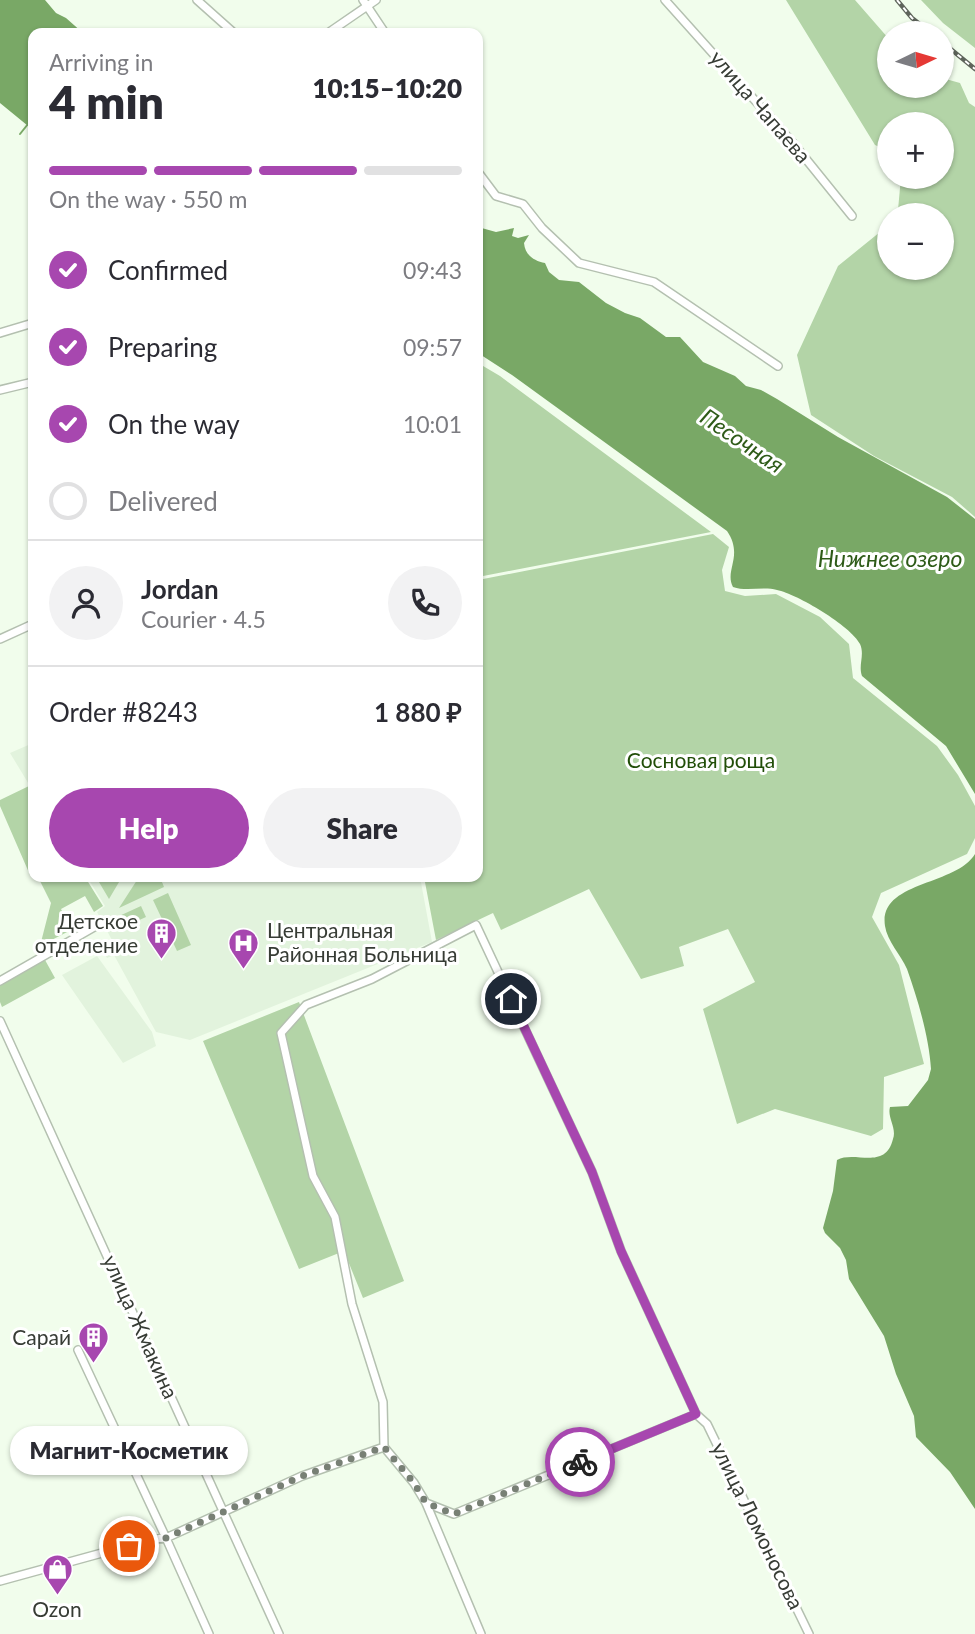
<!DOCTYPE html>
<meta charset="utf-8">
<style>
:root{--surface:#fff;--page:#f2f2f3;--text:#2b2b33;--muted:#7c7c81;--line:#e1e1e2;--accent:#a747af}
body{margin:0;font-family:Lato,sans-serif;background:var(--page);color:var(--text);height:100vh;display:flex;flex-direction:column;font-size:26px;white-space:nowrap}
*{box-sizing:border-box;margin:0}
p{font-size:23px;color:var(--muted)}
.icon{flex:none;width:38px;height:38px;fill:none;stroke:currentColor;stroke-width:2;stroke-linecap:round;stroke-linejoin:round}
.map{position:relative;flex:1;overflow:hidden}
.side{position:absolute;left:28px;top:28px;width:455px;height:854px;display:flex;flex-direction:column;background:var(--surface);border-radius:14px;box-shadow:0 2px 5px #0004}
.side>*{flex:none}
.needle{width:46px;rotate:85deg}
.controls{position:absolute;left:877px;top:21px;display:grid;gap:14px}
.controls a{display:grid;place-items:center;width:77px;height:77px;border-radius:50%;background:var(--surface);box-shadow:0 2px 5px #0004;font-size:35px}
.pin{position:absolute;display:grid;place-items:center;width:60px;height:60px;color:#fff;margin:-30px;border:4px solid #fff;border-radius:50%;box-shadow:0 2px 7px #0007}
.courier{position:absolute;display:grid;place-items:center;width:70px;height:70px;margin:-35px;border:5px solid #a747af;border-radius:50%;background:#fff;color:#222;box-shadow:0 2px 9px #0007}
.bubble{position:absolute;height:49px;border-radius:24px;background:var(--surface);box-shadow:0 2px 5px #0004;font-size:23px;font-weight:800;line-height:49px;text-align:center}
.overview em{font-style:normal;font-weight:800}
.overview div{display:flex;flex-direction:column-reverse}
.overview{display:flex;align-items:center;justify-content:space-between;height:119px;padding:0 21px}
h1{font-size:46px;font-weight:800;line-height:52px}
.bar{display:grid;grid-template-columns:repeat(4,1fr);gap:10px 7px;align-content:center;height:84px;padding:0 21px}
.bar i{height:9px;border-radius:5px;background:var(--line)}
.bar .current{background:var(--accent)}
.bar p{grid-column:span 4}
.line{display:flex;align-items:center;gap:18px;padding:0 21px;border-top:2px solid var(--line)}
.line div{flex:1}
.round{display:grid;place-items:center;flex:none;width:74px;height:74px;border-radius:37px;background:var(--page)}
ol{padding:0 21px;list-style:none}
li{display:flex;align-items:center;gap:21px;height:77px}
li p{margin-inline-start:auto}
li .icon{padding:7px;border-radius:50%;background:var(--accent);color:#fff;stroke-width:4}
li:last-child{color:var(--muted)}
li i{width:38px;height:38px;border:4px solid var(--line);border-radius:50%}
.primary-button{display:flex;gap:14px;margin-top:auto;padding:14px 21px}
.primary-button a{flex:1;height:80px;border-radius:42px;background:var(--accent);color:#fff;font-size:28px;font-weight:800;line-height:80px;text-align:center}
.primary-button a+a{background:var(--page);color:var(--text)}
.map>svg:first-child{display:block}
.built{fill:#e2f3dd}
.green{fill:#b3d4a7}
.water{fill:#79a866}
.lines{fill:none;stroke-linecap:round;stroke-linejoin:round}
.stream{stroke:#79a866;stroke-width:2}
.minor-casing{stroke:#b4c0b0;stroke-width:10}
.minor{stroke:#fff;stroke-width:7}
.rail-casing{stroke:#5e645b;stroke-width:4.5}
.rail{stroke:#fff;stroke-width:2;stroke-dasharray:5;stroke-linecap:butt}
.done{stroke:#788075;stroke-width:7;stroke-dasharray:0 12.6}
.route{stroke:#a747af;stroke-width:9}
.labels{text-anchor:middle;stroke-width:6;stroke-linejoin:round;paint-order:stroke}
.street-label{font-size:21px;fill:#373c35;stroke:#fff}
.park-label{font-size:21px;fill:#214e08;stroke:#fff}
.poi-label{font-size:21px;fill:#373c35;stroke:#fff;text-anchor:end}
.water-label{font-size:23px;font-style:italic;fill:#2e5b18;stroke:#fff}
</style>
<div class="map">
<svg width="975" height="1634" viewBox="0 0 975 1634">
<rect width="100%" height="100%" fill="#f1fdec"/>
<path class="built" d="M33,743V791L10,753Z
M87,877H420L432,942L190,1040L156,1032L114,955L107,958L102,948L113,942L97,912L105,906Z
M97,956L152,1032L156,1046L123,1063L62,975Z"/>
<path class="green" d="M786,0H855L889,39V86H942V78L960,83L969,103L975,107V517L952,497L874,456L811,415L797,355L838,266L880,232L889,221V268H942V215H894L898,210L901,177H942V124H889V151L875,145Z
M921,0H975V48L943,23Z
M478,363L500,376L711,532L478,577Z
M713,534L729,547L722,570L725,591L745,596L776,594L820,617L849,644L853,678L937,746L958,775L975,806V838L967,854L881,893L872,917L899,965L924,1064L884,1077L883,1129L871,1136L775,1109L737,1124L703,1009L755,982L728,929L679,947L684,966L641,979L589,889L501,930L493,913L436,940L424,877H478V580Z
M29,786L33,794V874L30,875L0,806V800Z
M38,877H85L103,906L94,912L85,896L61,909L71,930L40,946L51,903Z
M96,877H122L109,899Z
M139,877H160L164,887L119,908Z
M168,893L191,945L177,951L153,900Z
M141,906L146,917L122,928L117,917Z
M45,960L55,978L2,1007L0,1002V984Z
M299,1002L404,1281L363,1298L344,1251L299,1269L203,1041Z"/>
<path class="water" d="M0,0H45L56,13L66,18L83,33H33V130L0,103Z
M478,227L496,232L514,228L512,236L518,238L529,235L524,243C525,255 534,261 545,263L549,272L559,280L579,282L606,303L625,313L640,318L666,337H680L703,362L735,376L746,386L761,390L777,399L838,437L947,497L975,519V794L946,746L862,676C858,665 865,655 860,644C851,626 797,594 777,590C763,586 747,592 733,587C724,570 744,556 727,531L512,375L478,353Z
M975,854V1509L950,1472L916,1437L914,1416L896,1374L884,1336L849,1279L846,1260L840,1248L825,1233L823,1228L833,1191L837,1160C855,1150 885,1171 893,1139C897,1128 887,1118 890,1107L908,1106L928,1080L931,1069C929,1037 918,1000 907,969C901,955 887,941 885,926C878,881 956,886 975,854Z"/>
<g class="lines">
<path class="stream" d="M20,134L28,124"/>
<defs>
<path id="minor" d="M197,0L234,33
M363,0L385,33
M665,0L793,143L852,216
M328,33L376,0
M478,172L496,196L523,204L542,228L579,263L654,282L778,366
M0,333L33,323
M0,390L33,382
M0,639L33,624
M0,981L103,922
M0,1021L279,1634
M78,1350L166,1538L209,1634
M426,1503L454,1514L696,1414
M0,1581L153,1539L166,1538L302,1476L384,1447
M481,1634L426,1503L414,1483L384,1447L383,1402L352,1304L335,1217L313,1176L281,1033L306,1005L372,979L476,925L592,1172L621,1251L696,1414L707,1424L809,1634"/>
</defs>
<use href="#minor" class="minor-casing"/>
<use href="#minor" class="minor"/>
<defs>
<path id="rail" d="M897,0L912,18L931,33
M942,42L975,69"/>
</defs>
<use href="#rail" class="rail-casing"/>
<use href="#rail" class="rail"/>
</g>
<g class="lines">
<path class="done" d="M129,1546L166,1538L302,1476L384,1447L414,1483L426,1503L454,1514L580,1462"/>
<path class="route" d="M511,999L592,1172L621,1251L696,1414L580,1462"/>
</g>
<defs>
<symbol id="building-pin" viewBox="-11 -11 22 30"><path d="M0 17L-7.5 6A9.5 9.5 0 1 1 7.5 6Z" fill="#a747af" stroke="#fff"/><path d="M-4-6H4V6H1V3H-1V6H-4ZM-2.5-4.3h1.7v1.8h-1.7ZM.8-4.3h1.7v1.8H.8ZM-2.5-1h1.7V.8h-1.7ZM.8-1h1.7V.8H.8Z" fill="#fff"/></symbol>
<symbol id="hospital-pin" viewBox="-11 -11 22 30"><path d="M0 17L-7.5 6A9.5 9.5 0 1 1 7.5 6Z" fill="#a747af" stroke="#fff"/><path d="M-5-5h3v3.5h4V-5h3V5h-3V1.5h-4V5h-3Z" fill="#fff"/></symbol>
<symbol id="shop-pin" viewBox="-11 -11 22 30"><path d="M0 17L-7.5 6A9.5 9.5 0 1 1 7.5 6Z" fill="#a747af" stroke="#fff"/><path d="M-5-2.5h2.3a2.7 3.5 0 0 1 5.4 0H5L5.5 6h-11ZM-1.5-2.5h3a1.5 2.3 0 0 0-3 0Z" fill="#fff"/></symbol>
</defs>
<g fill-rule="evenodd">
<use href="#building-pin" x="144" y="916" width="35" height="47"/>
<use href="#hospital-pin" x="226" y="926" width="35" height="47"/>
<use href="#building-pin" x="76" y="1320" width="35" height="47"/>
<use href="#shop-pin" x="40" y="1552" width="35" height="47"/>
</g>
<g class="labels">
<g class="street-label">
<text transform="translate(760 107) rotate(49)" y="7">улица Чапаева</text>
<text transform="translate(140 1327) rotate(66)" y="7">улица Жмакина</text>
<text transform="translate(757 1526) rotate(64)" y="7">улица Ломоносова</text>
</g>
<g class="park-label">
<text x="701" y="768">Сосновая роща</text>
</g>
<g class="poi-label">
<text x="138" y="929">Детское<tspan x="138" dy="24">отделение</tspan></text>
<text x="267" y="938" text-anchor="start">Центральная<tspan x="267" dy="24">Районная Больница</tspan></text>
<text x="71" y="1345">Сарай</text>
<text x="57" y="1617" text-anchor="middle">Ozon</text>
</g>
<g class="water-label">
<text transform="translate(742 441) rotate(34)" y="8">Песочная</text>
<text x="890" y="567">Нижнее озеро</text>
</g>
</g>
</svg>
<div class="controls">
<a><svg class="needle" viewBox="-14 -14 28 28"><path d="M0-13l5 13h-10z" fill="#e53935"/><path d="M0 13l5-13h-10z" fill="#7c7c81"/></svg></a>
<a>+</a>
<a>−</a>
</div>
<div class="pin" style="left:129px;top:1546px;background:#ea580c"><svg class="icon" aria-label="bag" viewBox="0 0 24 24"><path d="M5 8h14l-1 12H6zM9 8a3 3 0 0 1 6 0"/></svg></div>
<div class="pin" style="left:511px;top:999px;background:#1f2937"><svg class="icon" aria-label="home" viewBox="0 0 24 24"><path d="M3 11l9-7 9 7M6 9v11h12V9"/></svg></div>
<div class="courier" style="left:580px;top:1462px"><svg class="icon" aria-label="bike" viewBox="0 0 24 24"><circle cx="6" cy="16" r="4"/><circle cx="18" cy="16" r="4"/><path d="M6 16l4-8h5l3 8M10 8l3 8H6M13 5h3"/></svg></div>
<div class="bubble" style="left:10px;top:1426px;width:238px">Магнит-Косметик</div>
<section class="side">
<div class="overview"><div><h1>4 min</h1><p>Arriving in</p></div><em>10:15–10:20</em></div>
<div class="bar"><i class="current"></i><i class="current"></i><i class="current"></i><i></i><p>On the way · 550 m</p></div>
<ol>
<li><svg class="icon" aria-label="check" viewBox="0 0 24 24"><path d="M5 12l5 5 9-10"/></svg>Confirmed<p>09:43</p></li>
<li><svg class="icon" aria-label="check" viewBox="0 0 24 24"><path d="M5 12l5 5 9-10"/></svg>Preparing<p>09:57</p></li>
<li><svg class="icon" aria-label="check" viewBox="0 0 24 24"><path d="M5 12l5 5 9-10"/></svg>On the way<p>10:01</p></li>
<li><i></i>Delivered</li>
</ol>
<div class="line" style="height:126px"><a class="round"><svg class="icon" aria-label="person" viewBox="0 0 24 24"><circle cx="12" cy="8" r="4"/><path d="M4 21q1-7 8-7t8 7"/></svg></a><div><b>Jordan</b><p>Courier · 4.5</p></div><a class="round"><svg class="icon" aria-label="phone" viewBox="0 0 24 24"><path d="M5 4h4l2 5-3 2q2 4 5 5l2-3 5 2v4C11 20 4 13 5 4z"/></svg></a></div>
<div class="line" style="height:91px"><div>Order #8243</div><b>1 880 ₽</b></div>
<div class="primary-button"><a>Help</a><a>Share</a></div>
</section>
</div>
